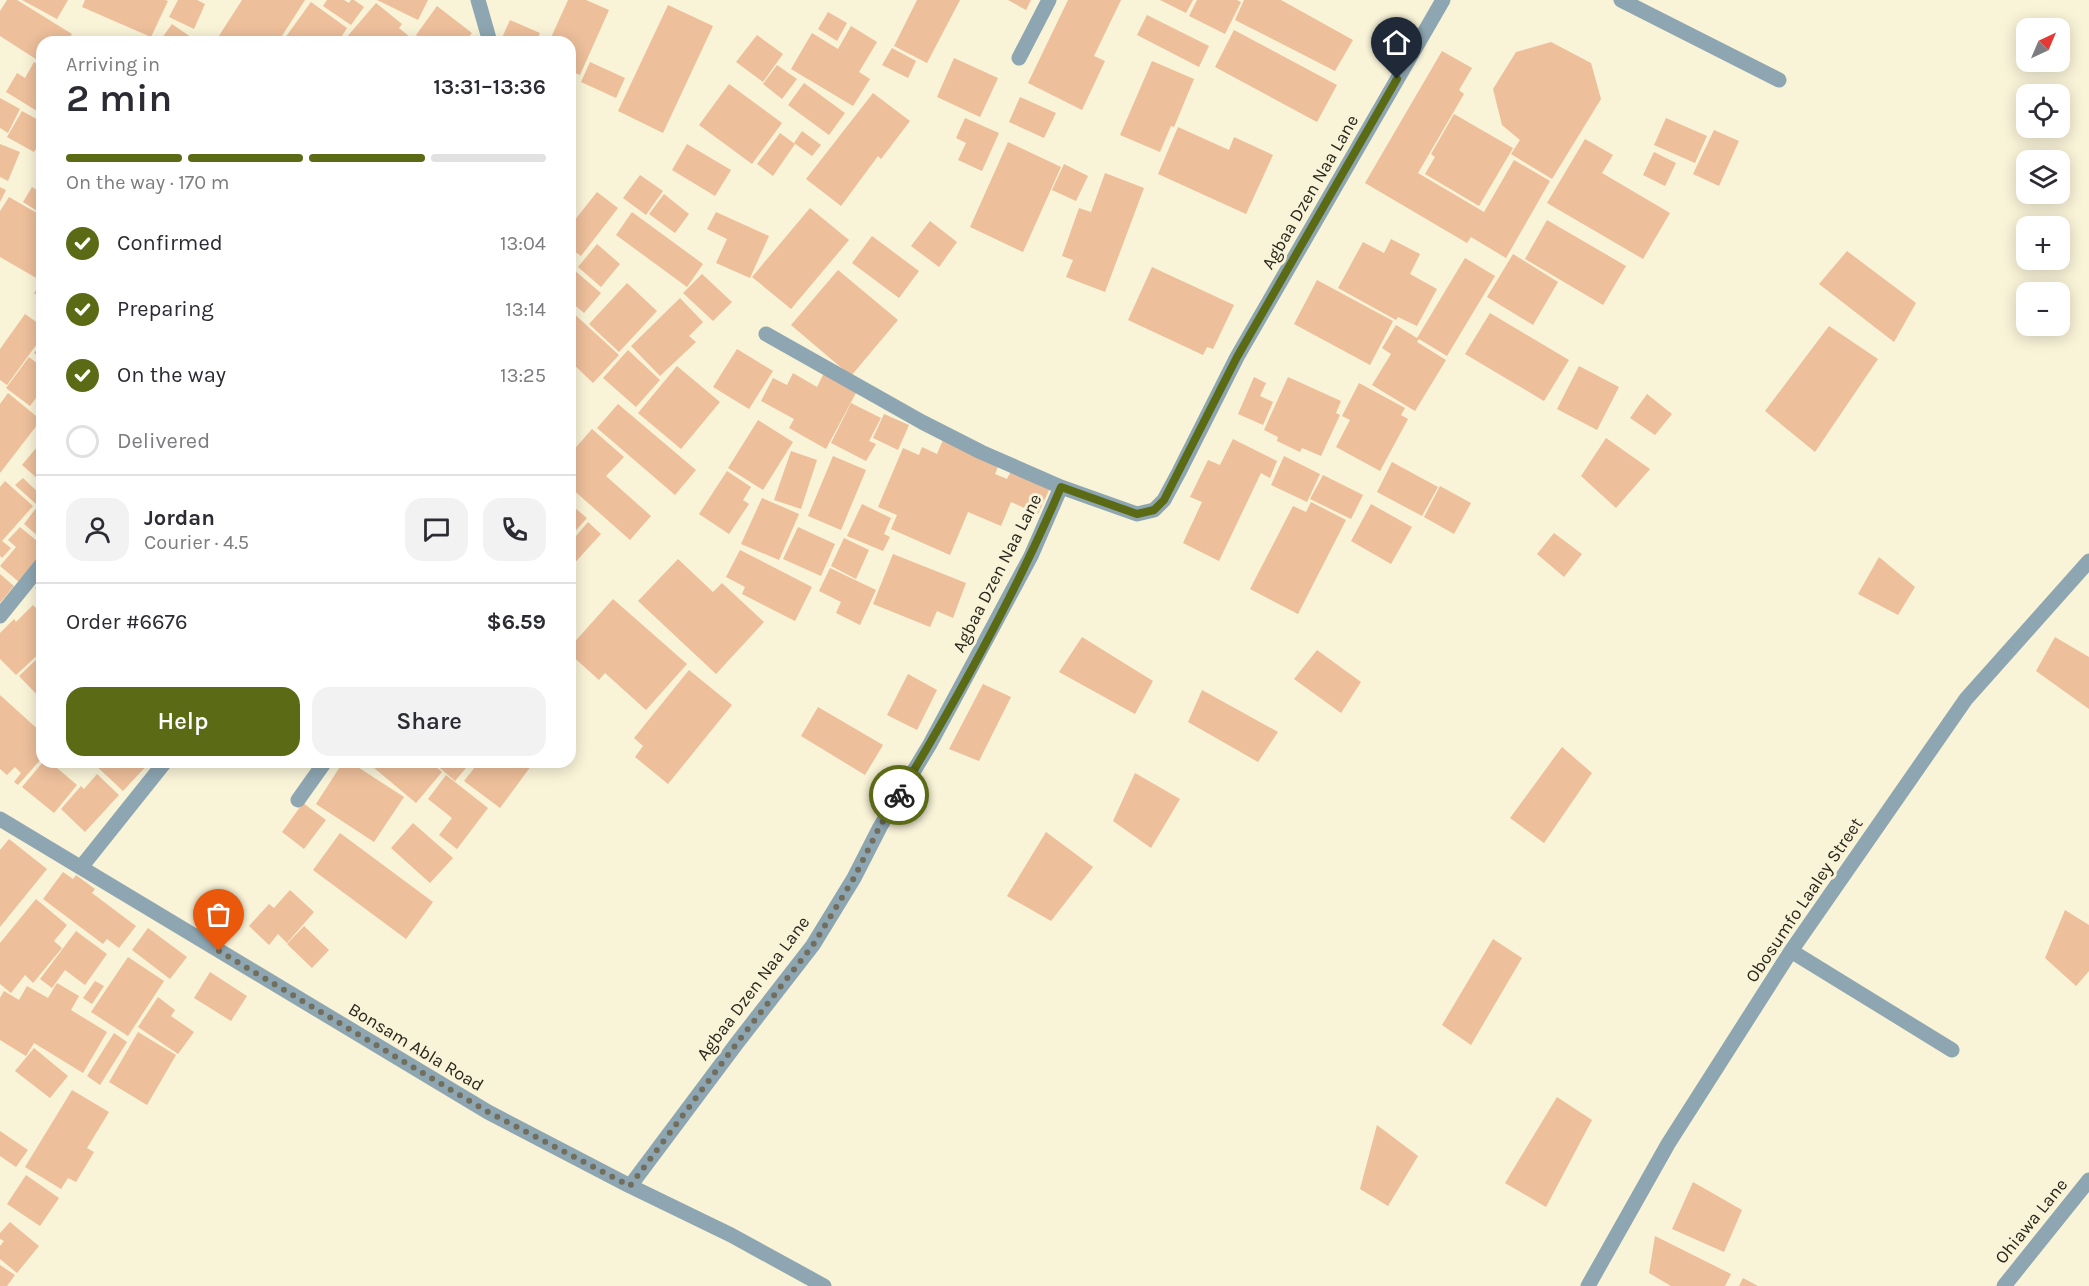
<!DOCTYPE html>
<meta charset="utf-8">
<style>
:root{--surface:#fff;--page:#f2f2f3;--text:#2b2b33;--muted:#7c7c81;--line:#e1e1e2;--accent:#5a6a15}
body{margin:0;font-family:Karla,sans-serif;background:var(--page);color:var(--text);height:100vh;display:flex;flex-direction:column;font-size:22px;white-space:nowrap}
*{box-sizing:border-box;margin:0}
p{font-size:20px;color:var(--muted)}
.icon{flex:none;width:33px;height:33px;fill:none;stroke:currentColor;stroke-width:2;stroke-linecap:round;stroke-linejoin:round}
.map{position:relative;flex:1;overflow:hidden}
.details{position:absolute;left:36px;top:36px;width:540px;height:732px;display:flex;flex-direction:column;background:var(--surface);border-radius:18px;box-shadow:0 3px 15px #0003}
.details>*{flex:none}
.needle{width:39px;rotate:44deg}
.controls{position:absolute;left:2016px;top:18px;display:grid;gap:12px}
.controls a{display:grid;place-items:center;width:54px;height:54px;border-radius:12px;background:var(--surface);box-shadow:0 3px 15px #0003;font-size:30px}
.pin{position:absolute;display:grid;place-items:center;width:51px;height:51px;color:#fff;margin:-62px -26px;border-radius:50% 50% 50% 0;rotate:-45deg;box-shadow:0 0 6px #0007}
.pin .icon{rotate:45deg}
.courier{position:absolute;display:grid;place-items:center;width:60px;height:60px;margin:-30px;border:4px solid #5a6a15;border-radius:50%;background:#fff;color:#222;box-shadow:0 2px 8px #0007}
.summary em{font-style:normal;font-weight:600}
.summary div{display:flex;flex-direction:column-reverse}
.summary{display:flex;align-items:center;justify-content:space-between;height:102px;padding:0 30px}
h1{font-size:39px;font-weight:600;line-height:45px}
.bar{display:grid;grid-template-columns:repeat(4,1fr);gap:9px 6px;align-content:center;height:72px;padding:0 30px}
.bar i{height:8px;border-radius:4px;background:var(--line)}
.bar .current{background:var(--accent)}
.bar p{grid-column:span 4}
.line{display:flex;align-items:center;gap:15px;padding:0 30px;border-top:2px solid var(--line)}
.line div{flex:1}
.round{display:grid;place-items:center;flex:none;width:63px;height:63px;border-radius:18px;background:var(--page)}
ol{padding:0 30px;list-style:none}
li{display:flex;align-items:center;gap:18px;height:66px}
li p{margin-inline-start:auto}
li .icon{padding:6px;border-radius:50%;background:var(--accent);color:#fff;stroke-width:4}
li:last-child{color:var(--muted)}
li i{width:33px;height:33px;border:3px solid var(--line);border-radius:50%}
.cta{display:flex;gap:12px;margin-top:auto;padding:12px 30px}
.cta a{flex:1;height:69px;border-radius:18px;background:var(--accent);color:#fff;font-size:24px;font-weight:600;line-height:69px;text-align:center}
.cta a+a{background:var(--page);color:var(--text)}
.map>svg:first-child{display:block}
.building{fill:#edbf9b}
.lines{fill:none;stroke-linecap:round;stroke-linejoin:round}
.minor{stroke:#8da6b1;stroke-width:15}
.done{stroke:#726e5e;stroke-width:6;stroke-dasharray:0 10.8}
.route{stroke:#5a6a15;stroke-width:8}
.labels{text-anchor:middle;stroke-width:6;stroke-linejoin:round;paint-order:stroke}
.street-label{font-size:18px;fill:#29271d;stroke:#f9f3d8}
</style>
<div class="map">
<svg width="2089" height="1286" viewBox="0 0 2089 1286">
<rect width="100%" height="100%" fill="#f9f3d8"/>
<path class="building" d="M7,0H17L72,34L66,42H42V63L0,36V11Z
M22,0H68L57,19Z
M85,0H165L168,1L151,37L82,7Z
M178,0H197L205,4L194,29L169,17Z
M242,0H305L278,42H215Z
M327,0H344L349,3L351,0H354L364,7L351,25L323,6Z
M377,0H428L418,20Z
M568,0H586L609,10L580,75L570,71V42H549Z
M917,0H960L927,63L894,46Z
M1008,0H1031L1026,10Z
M1068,0H1121L1094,56L1105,61L1082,110L1028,83Z
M1160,0H1193L1186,13Z
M1197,0H1237L1241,2L1225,34L1189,16Z
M1244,0H1281L1353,40L1335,71L1235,20Z
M311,2L347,28L338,42H282Z
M376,3L402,24L399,28L416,42H351L346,38Z
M668,5L713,26L663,133L618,111Z
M437,6L472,33L465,42H425L416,35Z
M828,12L847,23L837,41L818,29Z
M1147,15L1209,46L1199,67L1137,35Z
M510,20L540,33L536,42H506L501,40Z
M172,24L198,42H159Z
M851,26L877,42L859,72L870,79L853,106L791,69L812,33L838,49Z
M1234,30L1337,85L1317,122L1215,67Z
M757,35L783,54L763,82L736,62Z
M1551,42L1591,63L1601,99L1552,179L1511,154L1520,140L1502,125L1493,89L1516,52Z
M892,48L916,61L908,78L882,65Z
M1442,51L1472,68L1459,90L1464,94L1418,173L1484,212L1514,160L1550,181L1506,258L1471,237L1467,243L1365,183Z
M954,58L998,78L980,117L937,97Z
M1152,61L1194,79L1174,127L1171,126L1160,152L1120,135Z
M34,62L42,67V102L37,111L6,92L17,73L25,78Z
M590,62L625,78L616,98L581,82Z
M777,65L797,79L782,99L763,84Z
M804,83L845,113L829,135L788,105Z
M729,84L782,123L752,164L699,125Z
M873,93L910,121L881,159L878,156L841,206L806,179Z
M1020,97L1056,113L1044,138L1009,122Z
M0,98L20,109L8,133L0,128Z
M22,111L42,122V138L34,152L7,137Z
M1454,114L1513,148L1479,206L1425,174L1435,157L1431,154Z
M965,118L999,133L982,171L958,160L966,143L956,138Z
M1666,118L1707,136L1695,163L1654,145Z
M1178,127L1229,150L1234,137L1273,155L1246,214L1158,174Z
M1714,130L1739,141L1719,186L1693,174Z
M802,131L821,145L812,156L794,143Z
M780,133L795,144L773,176L757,164Z
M1585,139L1613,155L1602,173L1670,213L1643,259L1547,203Z
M1008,142L1061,167L1023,252L970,227Z
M0,144L20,152L8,181L0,177Z
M687,144L731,170L715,196L672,170Z
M1654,152L1676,163L1665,186L1643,175Z
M42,156V169L36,166Z
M1064,164L1088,176L1076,201L1052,190Z
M1105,173L1144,188L1105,292L1066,277L1073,260L1062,256L1079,208L1091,212Z
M640,175L663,191L646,215L623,198Z
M0,187L6,190L0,202Z
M32,187L42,193V214L23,202Z
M597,192L618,208L581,256L570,248V226Z
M664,194L689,214L675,233L649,214Z
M9,197L42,216V273L38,279L0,257V211Z
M810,208L849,240L791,309L752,277Z
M632,212L703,264L687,287L616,235Z
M716,212L769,236L750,278L716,263L727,239L707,229Z
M1547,220L1626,266L1603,305L1525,259Z
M930,221L957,242L939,267L911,246Z
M872,236L919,271L899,298L852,263Z
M1391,239L1420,254L1410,274L1437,289L1417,326L1398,317L1396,320L1338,288L1363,242L1384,253Z
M597,244L620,264L601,287L578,267Z
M1847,251L1916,303L1894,342L1819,284Z
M1513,254L1558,282L1533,325L1487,297Z
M1465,258L1495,276L1447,356L1419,339L1417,342L1446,360L1415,411L1372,385L1391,354L1382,348L1396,325L1417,338Z
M1152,267L1234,305L1213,349L1207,347L1203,355L1128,320Z
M574,270L601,293L584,313L570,301V275Z
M838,270L898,320L851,376L791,325Z
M702,274L732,302L713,321L683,293Z
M1317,280L1393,321L1370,365L1294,324Z
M627,283L657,311L619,352L589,324Z
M42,284V300L34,293Z
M680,298L703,322L689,336L696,342L660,376L631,346Z
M570,310L619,355L593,383L570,361Z
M1490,313L1569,360L1544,401L1465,354Z
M25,314L42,326V337L7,385L0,380V349Z
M1829,326L1878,359L1815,452L1765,411Z
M42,343V360L34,353Z
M737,349L773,371L749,409L713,387Z
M628,350L660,380L636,407L603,378Z
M29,357L42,367V390L30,406L6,388Z
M677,366L720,402L681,449L638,413Z
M1579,366L1619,387L1597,430L1557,409Z
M793,373L817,387L824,373L857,391L826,449L789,428L794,419L761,401L773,378L787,385Z
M1254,377L1266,383L1260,396L1273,402L1263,425L1238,414Z
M1288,377L1341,401L1336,413L1340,415L1321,456L1302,448L1300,452L1277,441L1278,437L1264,430Z
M1359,383L1405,408L1401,415L1408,419L1380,471L1336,447L1350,420L1342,416Z
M8,393L41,420L0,473V404Z
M1647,394L1672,414L1655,435L1630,418Z
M851,403L881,418L869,441L876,444L866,461L831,443Z
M618,404L696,470L675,495L597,428Z
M884,414L909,425L898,450L873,438Z
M758,420L793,442L763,490L728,468Z
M592,429L624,457L606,476L651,516L630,540L570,487V454Z
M1606,438L1650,469L1616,508L1581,476Z
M1233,439L1277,461L1270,478L1261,473L1219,561L1183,543L1202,502L1190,497L1208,460L1220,465Z
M943,440L999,464L995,474L1007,479L1011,471L1050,488L1038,514L1011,502L1001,526L968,512L950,555L891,529L897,515L878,507L903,448L919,455L922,447L937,454Z
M42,441V474L38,479L22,465Z
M791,451L817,460L801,509L774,500Z
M833,456L866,470L841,530L808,516Z
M1284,456L1320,474L1307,502L1271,485Z
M1392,462L1438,487L1422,516L1377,492Z
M727,471L751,487L743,500L749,504L729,534L699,514Z
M1323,475L1363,495L1351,519L1310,499Z
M23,478L42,496L36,504L15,485Z
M5,481L33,506L2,541L11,548L2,558L0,556V487Z
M1440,486L1471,503L1454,534L1424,517Z
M762,498L799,514L779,560L741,544Z
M1311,502L1346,520L1298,614L1250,589L1293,506L1306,512Z
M862,504L891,518L884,534L890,537L883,551L847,536Z
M1371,504L1412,527L1391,564L1351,541Z
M37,507L42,512V533L39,537L24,524Z
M575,508L587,518L570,537V514Z
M588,522L601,534L570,568V543Z
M20,527L42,545V554L19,582L0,566L16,547L8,540Z
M798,527L835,544L821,576L783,559Z
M1554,533L1582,554L1564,577L1537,554Z
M844,538L869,550L856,579L831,566Z
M740,550L812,587L795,621L742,594L745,587L726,577Z
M893,554L966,583L953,618L937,611L930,627L873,604Z
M1879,557L1915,587L1898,615L1858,594Z
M678,559L713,592L722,583L764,622L716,674L638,601Z
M830,568L876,590L860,625L836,613L841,602L819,591Z
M0,574L14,586L0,603Z
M42,580V595L35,588Z
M613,599L687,664L646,710L605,673L599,680L570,654V647Z
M33,605L42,614V651L16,675L0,659V633L14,619L16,622Z
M1082,637L1153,681L1135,714L1059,672Z
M2055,637L2089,657V709L2036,671Z
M1317,650L1361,682L1341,713L1294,679Z
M42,654V700L19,676Z
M689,670L732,705L668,784L635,757L643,746L634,738Z
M908,674L937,690L917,730L887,715Z
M983,684L1011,697L979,761L949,749Z
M1202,690L1278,732L1258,762L1188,722Z
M0,695L42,733V758L18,785L14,782L21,773L15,767L7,775L0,769Z
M818,707L883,745L865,775L801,736Z
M1562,747L1592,773L1544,843L1510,818Z
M43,762H50L77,785L54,813L22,787Z
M92,762H150L123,791Z
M343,762H350L404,797L374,842L316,804Z
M367,762H430L442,772L416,803Z
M433,762H471L455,781Z
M479,762H534L500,808L464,781Z
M1135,773L1180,799L1151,848L1113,821Z
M97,774L119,795L85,832L61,809L81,786L84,789Z
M446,775L488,808L457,849L439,835L452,818L428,799Z
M303,803L326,820L304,849L282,832Z
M413,823L453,858L430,883L391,848Z
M1046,832L1093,867L1051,921L1007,896Z
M340,833L433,902L406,939L313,870Z
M9,839L47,869L0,927V850Z
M63,872L73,879L76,875L95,889L92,893L136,926L119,948L107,939L103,944L43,899Z
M290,890L314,912L287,943L278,934L269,945L249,926L269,904L274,908Z
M36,899L67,925L54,941L62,948L33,983L25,975L11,993L0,984V943Z
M2065,910L2089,925V971L2076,986L2045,958Z
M304,926L329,950L312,968L287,944Z
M148,928L187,957L170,979L132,950Z
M76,931L107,954L85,985L65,970L52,988L40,979Z
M1493,939L1522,958L1471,1045L1442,1025Z
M128,957L164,981L128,1036L91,1012Z
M210,972L247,996L231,1021L194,998Z
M95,981L104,986L92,1004L83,998Z
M57,983L79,996L71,1010L107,1032L83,1073L34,1043L26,1056L0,1040V998L4,991L19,1000L27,986L48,998Z
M158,997L175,1010L171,1016L194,1032L178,1054L138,1027Z
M138,1032L176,1055L147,1105L109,1082Z
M114,1033L127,1042L100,1085L87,1076Z
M34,1048L68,1076L50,1098L15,1071Z
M72,1090L109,1112L87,1148L94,1152L76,1182L68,1178L61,1189L25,1167Z
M1557,1097L1592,1120L1546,1207L1505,1183Z
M1377,1125L1418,1156L1388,1206L1360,1189Z
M0,1131L28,1150L16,1167L0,1156Z
M26,1175L59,1198L40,1226L7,1204Z
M1693,1182L1742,1210L1724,1252L1672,1229Z
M10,1222L39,1246L17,1273L0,1259V1246L4,1241L0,1239V1233Z
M1655,1236L1731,1274L1725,1286H1671L1649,1273Z
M0,1265L15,1275L7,1286H0Z
M1743,1278L1758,1286H1739Z"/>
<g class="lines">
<path class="minor" d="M478,0L490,42
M1621,0L1779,80
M1019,58L1049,0
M766,334L922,422L981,452L1061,487L1137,514L1154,510L1164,500L1179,472L1237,357L1443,0
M0,616L42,564
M298,800L325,762
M0,819L488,1112L630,1186L731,1235L824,1286
M82,866L165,762
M1791,951L1952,1050
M630,1186L737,1043L813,945L854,878L880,827L930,744L1031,556L1061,487
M1588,1286L1668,1144L1791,951L1966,699L2089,561
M2004,1286L2089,1180"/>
</g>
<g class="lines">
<path class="done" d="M219,951L488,1112L630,1186L737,1043L813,945L854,878L880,826L899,795"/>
<path class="route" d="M899,795C959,696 1016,593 1061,487L1137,514L1154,510L1164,500L1237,357L1397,79"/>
</g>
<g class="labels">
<g class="street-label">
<text transform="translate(1310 192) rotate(-60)" y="6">Agbaa Dzen Naa Lane</text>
<text transform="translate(997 573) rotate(-63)" y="6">Agbaa Dzen Naa Lane</text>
<text transform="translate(1804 900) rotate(-56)" y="6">Obosumfo Laaley Street</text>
<text transform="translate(753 988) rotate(-53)" y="6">Agbaa Dzen Naa Lane</text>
<text transform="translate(416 1047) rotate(31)" y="6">Bonsam Abla Road</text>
<text transform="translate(2031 1221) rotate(-51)" y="6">Ohiawa Lane</text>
</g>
</g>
</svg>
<div class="controls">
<a><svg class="needle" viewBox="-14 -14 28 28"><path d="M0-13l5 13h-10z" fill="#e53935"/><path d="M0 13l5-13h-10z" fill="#7c7c81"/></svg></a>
<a><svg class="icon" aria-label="locate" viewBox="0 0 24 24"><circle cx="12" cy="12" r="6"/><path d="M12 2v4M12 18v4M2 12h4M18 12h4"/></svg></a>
<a><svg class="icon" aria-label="layers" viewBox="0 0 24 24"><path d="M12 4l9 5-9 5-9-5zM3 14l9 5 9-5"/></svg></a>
<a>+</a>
<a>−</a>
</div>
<div class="pin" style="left:219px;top:951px;background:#ea580c"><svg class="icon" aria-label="bag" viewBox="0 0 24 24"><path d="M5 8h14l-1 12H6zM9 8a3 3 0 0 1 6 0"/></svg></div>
<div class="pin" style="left:1397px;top:79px;background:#1f2937"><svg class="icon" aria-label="home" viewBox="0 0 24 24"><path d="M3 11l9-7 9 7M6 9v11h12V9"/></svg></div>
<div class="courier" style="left:899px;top:795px"><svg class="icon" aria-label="bike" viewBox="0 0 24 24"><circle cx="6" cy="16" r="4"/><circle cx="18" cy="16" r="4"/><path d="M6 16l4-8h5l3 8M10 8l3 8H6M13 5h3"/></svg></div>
<section class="details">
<div class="summary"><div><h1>2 min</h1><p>Arriving in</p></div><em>13:31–13:36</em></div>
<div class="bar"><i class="current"></i><i class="current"></i><i class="current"></i><i></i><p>On the way · 170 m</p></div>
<ol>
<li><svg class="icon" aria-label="check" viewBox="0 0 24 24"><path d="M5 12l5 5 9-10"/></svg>Confirmed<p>13:04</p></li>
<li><svg class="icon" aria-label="check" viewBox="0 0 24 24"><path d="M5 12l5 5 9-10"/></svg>Preparing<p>13:14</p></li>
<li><svg class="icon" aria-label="check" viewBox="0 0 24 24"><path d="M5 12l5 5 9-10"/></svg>On the way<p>13:25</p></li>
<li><i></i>Delivered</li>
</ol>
<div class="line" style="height:108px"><a class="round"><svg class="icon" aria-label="person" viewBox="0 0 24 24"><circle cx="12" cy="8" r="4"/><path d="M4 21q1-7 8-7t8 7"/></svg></a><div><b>Jordan</b><p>Courier · 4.5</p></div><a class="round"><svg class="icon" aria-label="chat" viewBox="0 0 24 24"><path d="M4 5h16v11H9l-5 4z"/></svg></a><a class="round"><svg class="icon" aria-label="phone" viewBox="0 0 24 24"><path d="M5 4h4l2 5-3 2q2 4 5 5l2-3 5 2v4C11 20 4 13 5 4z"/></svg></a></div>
<div class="line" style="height:78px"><div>Order #6676</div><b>$6.59</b></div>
<div class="cta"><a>Help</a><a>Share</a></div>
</section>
</div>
